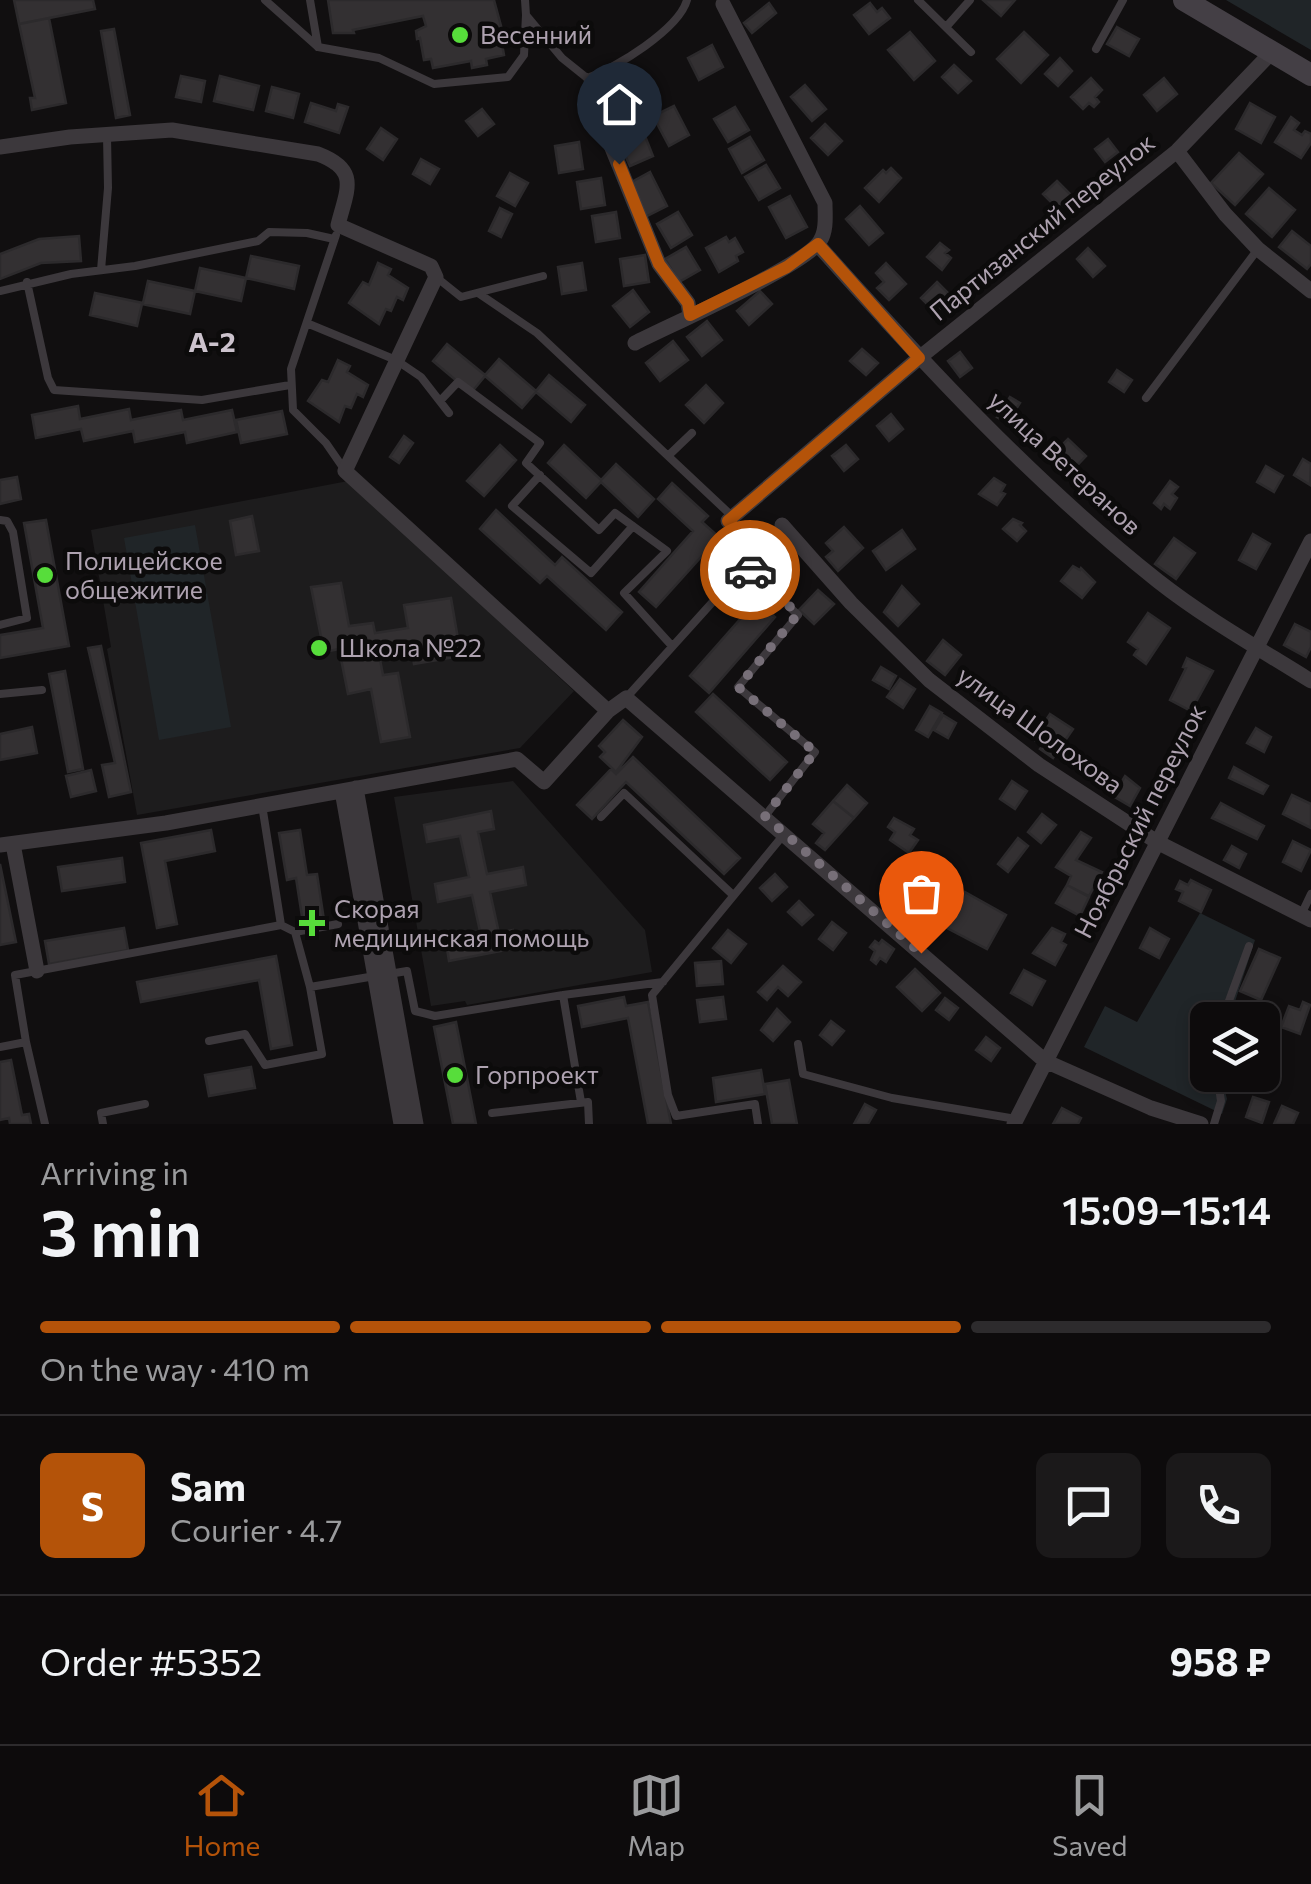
<!DOCTYPE html>
<meta charset="utf-8">
<style>
:root{--surface:#0d0b0c;--page:#1b191a;--text:#f1f3f6;--muted:#9a9b9d;--line:#2d2b2d;--accent:#b45309}
body{margin:0;font-family:Commissioner,sans-serif;background:var(--page);color:var(--text);height:100vh;display:flex;flex-direction:column;font-size:38px;white-space:nowrap}
*{box-sizing:border-box;margin:0}
p{font-size:32px;color:var(--muted)}
.icon{flex:none;width:55px;height:55px;fill:none;stroke:currentColor;stroke-width:2;stroke-linecap:round;stroke-linejoin:round}
.map{position:relative;height:1124px;overflow:hidden}
.sheet{display:flex;flex-direction:column;background:var(--surface);flex:1}
.sheet>*{flex:none}
.fabs{position:absolute;left:1190px;top:1002px;display:grid;gap:20px}
.fabs a{display:grid;place-items:center;width:90px;height:90px;border-radius:15px;background:var(--surface);box-shadow:0 5px 15px #0003,0 0 0 2px var(--line);font-size:50px}
.pin{position:absolute;display:grid;place-items:center;width:85px;height:85px;color:#fff;margin:-102px -42px;border-radius:50% 50% 50% 0;rotate:-45deg;box-shadow:0 0 10px #0007}
.pin .icon{rotate:45deg}
.courier{position:absolute;display:grid;place-items:center;width:100px;height:100px;margin:-50px;border:8px solid #b45309;border-radius:50%;background:#fff;color:#222;box-shadow:0 2px 12px #0007}
.summary em{font-style:normal;font-weight:600}
.summary div{display:flex;flex-direction:column-reverse}
.summary{display:flex;align-items:center;justify-content:space-between;height:170px;padding:0 40px}
h1{font-size:65px;font-weight:600;line-height:75px}
.bar{display:grid;grid-template-columns:repeat(4,1fr);gap:15px 10px;align-content:center;height:120px;padding:0 40px}
.bar i{height:12px;border-radius:8px;background:var(--line)}
.bar .active{background:var(--accent)}
.bar p{grid-column:span 4}
.line{display:flex;align-items:center;gap:25px;padding:0 40px;border-top:2px solid var(--line)}
.line div{flex:1}
.round{display:grid;place-items:center;flex:none;width:105px;height:105px;border-radius:15px;background:var(--page)}
.tab-bar{display:flex;justify-content:space-around;align-items:center;height:140px;border-top:2px solid var(--line);background:var(--surface);font-size:28px;color:var(--muted)}
.tab-bar a{display:grid;justify-items:center;gap:5px}
.tab-bar .active{color:var(--accent)}
.map>svg:first-child{display:block}
.built{fill:#1d1c1d}
.green{fill:#202528}
.building{fill:#333032;stroke:#2c2a2c;stroke-width:2.5}
.lines{fill:none;stroke-linecap:round;stroke-linejoin:round}
.lane{stroke:#3c383c;stroke-width:8}
.street{stroke:#3c383c;stroke-width:15}
.secondary{stroke:#443f45;stroke-width:22}
.done{stroke:#776f78;stroke-width:10;stroke-dasharray:0 18}
.route{stroke:#b45309;stroke-width:12}
.poi-dot{fill:#57dd3b;stroke:#0c0b0b;stroke-width:4}
.labels{text-anchor:middle;stroke-width:9;stroke-linejoin:round;paint-order:stroke}
.poi-label{font-size:25px;fill:#aea2b0;stroke:#0c0b0b;text-anchor:start}
.street-label{font-size:25px;fill:#aea2b0;stroke:#0c0b0b}
.neighbourhood-label{font-size:28px;font-weight:bold;fill:#ccc3cd;stroke:#0c0b0b}
</style>
<div class="map">
<svg width="1311" height="1124" viewBox="0 0 1311 1124">
<rect width="100%" height="100%" fill="#110f10"/>
<path class="built" d="M348,481L574,691L520,748L137,815L107,649L111,647L91,530Z
M513,781L645,930L652,972L467,1005L465,1001L431,1006L394,797Z"/>
<path class="green" d="M1226,0H1311V50Z
M195,525L231,727L159,740L124,538Z
M1200,913L1255,940L1229,1020H1208V1075H1221L1227,1099L1222,1114L1084,1047L1105,1006L1137,1022Z"/>
<path class="building" d="M14,0H93L95,9L19,24Z
M328,0H494L504,37L501,38L504,55L486,59L487,65L472,68L471,61L433,68L431,59L424,60L420,38L417,39L416,31L426,26L423,16L353,30L354,33H333Z
M983,0H1015L1001,16Z
M769,3L776,13L752,33L744,23Z
M870,3L877,12L882,8L890,18L869,34L854,15Z
M49,18L66,103L32,110L30,98H35L19,24Z
M1117,27L1139,39L1129,56L1107,44Z
M114,29L130,115L116,118L101,31Z
M910,32L935,61L914,80L888,50Z
M1024,32L1048,55L1021,83L997,59Z
M712,45L723,67L699,80L688,58Z
M1060,58L1072,71L1058,86L1045,74Z
M954,65L971,81L958,93L942,77Z
M181,76L205,81L201,102L176,97Z
M220,76L259,86L253,110L214,101Z
M1091,78L1102,90L1095,97L1099,102L1094,107L1089,103L1083,109L1071,97Z
M1164,78L1177,94L1157,111L1144,95Z
M805,85L826,109L812,121L791,97Z
M272,87L299,94L293,118L266,111Z
M625,93L639,117L617,129L604,106Z
M311,103L336,111L338,104L348,107L339,133L305,122Z
M1250,103L1275,117L1261,143L1236,129Z
M674,106L689,135L669,146L653,116Z
M735,107L749,130L728,142L714,119Z
M482,109L494,124L478,136L466,121Z
M1291,117L1299,123L1294,130L1302,135L1305,131L1311,134V143L1301,158L1275,142Z
M825,124L842,141L828,155L811,138Z
M381,128L397,139L383,160L367,149Z
M645,136L653,156L630,166L621,146Z
M750,137L764,160L742,173L729,149Z
M1108,139L1118,152L1105,162L1095,149Z
M579,142L583,169L559,173L555,146Z
M1239,153L1263,174L1235,205L1211,183Z
M421,159L439,169L430,184L413,174Z
M766,165L780,188L759,200L745,177Z
M891,168L901,178L879,202L865,188L883,170L886,173Z
M650,172L667,206L645,217L628,184Z
M510,173L528,183L515,206L497,196Z
M601,178L605,205L581,209L577,182Z
M1057,181L1075,199L1061,212L1043,194Z
M1269,188L1295,210L1272,237L1246,214Z
M790,196L807,227L786,238L769,207Z
M860,206L883,233L869,245L846,219Z
M500,208L512,214L501,237L489,231Z
M616,212L620,238L596,242L592,216Z
M678,212L692,235L671,248L657,224Z
M1292,231L1311,246V264L1307,269L1279,247Z
M79,236L81,261L41,263L0,279V254L39,239Z
M726,237L729,242L735,238L743,252L736,256L738,261L719,272L706,248Z
M940,243L949,250L945,253L951,258L942,270L927,257Z
M686,247L700,270L679,282L665,259Z
M1088,248L1105,266L1093,277L1077,259Z
M645,255L649,282L624,286L620,259Z
M251,256L299,266L294,289L246,278L241,301L195,291L190,314L142,304L137,326L90,315L95,293L143,303L148,281L195,291L200,268L246,278Z
M378,263L391,269L388,275L408,288L403,300L397,297L391,311L386,309L379,324L349,303L363,282L369,285Z
M582,263L586,290L562,294L558,267Z
M886,263L906,284L889,300L877,288L884,282L876,273Z
M937,282L952,297L936,313L921,298Z
M633,290L649,312L630,327L613,306Z
M760,291L772,304L749,325L737,311Z
M707,321L722,340L702,356L687,337Z
M673,341L688,360L660,381L646,363Z
M447,344L485,375L499,359L536,391L549,375L585,405L571,422L536,392L522,408L485,376L471,393L433,361Z
M862,349L878,363L866,375L850,361Z
M960,352L972,368L960,377L948,361Z
M338,360L350,366L347,372L368,385L363,397L357,394L351,408L345,406L339,422L308,401L322,380L328,382Z
M1117,370L1132,380L1124,392L1109,382Z
M706,385L723,403L704,423L686,405Z
M1010,397L1020,403L1007,423L997,417Z
M78,406L80,419L129,409L131,420L181,410L183,420L232,410L237,432L187,443L185,432L135,442L133,431L84,441L81,429L36,438L32,415Z
M282,411L287,434L241,443L236,420Z
M891,414L903,429L889,441L877,426Z
M404,436L413,443L399,463L390,457Z
M1068,439L1086,456L1068,475L1050,457Z
M500,445L516,460L484,496L467,481Z
M564,445L601,480L616,464L654,499L638,517L601,482L586,498L548,463Z
M846,445L858,459L844,471L832,456Z
M1303,459L1311,464L1310,485L1294,475Z
M1266,466L1283,476L1274,492L1257,482Z
M17,477L21,499L0,504V480Z
M994,478L1005,485L1001,492L1005,494L997,505L979,494Z
M1170,481L1178,487L1172,494L1177,498L1170,509L1164,504L1161,509L1154,503Z
M672,483L708,516L702,522L719,537L656,607L639,592L693,531L658,499Z
M496,510L555,565L562,557L622,612L606,630L547,576L540,583L480,529Z
M252,516L259,551L236,555L230,521Z
M1013,519L1022,523L1020,525L1026,531L1017,541L1003,529Z
M46,520L69,646L0,658V635L43,628L24,523Z
M844,527L863,548L838,571L826,557L833,551L826,543Z
M902,530L915,549L886,570L873,551Z
M1253,534L1270,544L1256,569L1239,560Z
M1174,538L1195,553L1176,579L1155,564Z
M1073,566L1080,570L1081,568L1095,582L1082,598L1061,581Z
M341,583L349,626L373,623L375,633L408,628L404,605L451,598L461,656L414,664L411,644L378,649L383,675L398,673L410,737L381,742L371,689L348,694L339,649L324,652L311,587Z
M902,586L919,604L898,626L884,612Z
M818,590L834,604L814,624L799,610Z
M757,600L775,617L709,693L690,676Z
M1148,613L1170,628L1146,664L1134,655L1138,649L1128,642Z
M1295,624L1311,632V647L1306,657L1284,645Z
M943,640L961,655L945,675L927,661Z
M101,646L131,792L109,797L102,765L115,763L88,648Z
M1187,658L1213,671L1191,711L1170,700L1186,668L1183,667Z
M881,667L896,676L889,689L873,680Z
M65,671L83,769L68,772L49,674Z
M900,679L915,689L903,708L887,697Z
M713,694L787,762L770,780L696,712Z
M930,706L942,713L928,737L916,730Z
M1050,714L1073,729L1053,758L1040,749L1043,745L1033,739Z
M943,715L956,723L948,738L934,730Z
M623,720L642,737L616,772L600,757L605,752L599,746Z
M32,727L37,753L0,760V734Z
M1256,728L1271,737L1264,752L1247,743Z
M633,757L740,858L724,874L626,782L592,819L577,805L611,769L616,774Z
M1234,767L1268,786L1263,794L1229,778Z
M91,770L96,791L71,797L66,776Z
M1125,776L1140,788L1130,806L1113,796Z
M1012,781L1027,791L1015,809L1000,799Z
M847,785L867,803L854,818L833,801Z
M1292,795L1311,804V828L1283,814Z
M833,801L854,818L825,850L816,843L824,833L813,824Z
M1221,803L1264,826L1257,839L1212,818Z
M491,811L494,829L478,832L487,874L523,867L526,885L490,892L499,933L513,930L516,948L449,961L446,943L481,936L472,895L438,902L435,884L469,877L460,836L427,842L424,825Z
M1042,814L1056,825L1041,843L1028,832Z
M894,818L914,829L910,835L918,840L909,853L890,840L895,832L888,827Z
M211,830L215,851L165,861L177,924L157,928L141,843Z
M300,830L307,875L317,874L324,920L303,923L296,878L287,880L279,833Z
M1081,832L1091,838L1076,860L1102,872L1089,896L1067,885L1071,876L1056,867Z
M1018,838L1028,846L1008,872L998,864Z
M1293,841L1311,850L1301,871L1283,862Z
M1232,846L1246,854L1239,868L1224,860Z
M122,858L125,882L62,891L58,867Z
M0,864L16,942L0,945Z
M775,874L787,887L772,901L760,888Z
M901,880L922,897L912,908L892,892Z
M1191,880L1211,890L1201,912L1179,901L1183,892L1176,889L1180,881L1188,885Z
M1067,885L1089,897L1080,916L1056,903Z
M965,892L1006,915L987,949L945,927Z
M936,893L948,904L929,928L916,918Z
M799,901L813,915L802,925L788,912Z
M832,922L846,933L833,950L819,939Z
M124,928L128,950L49,964L45,941Z
M1052,928L1065,934L1061,942L1066,945L1055,965L1033,953Z
M1150,928L1169,939L1159,958L1140,948Z
M728,930L746,944L731,963L713,948Z
M882,940L894,949L886,962L880,958L876,964L871,960L875,951L870,947L875,941L879,944Z
M1259,949L1280,958L1261,1000L1240,991Z
M276,956L292,1045L271,1049L259,980L141,1002L137,982Z
M721,961L723,984L697,986L695,963Z
M783,966L801,982L788,996L778,987L767,1000L758,992Z
M915,969L940,993L922,1011L897,987Z
M1024,970L1045,981L1032,1005L1011,993Z
M624,997L626,1006L648,1002L671,1124H648L628,1018L582,1027L578,1006Z
M723,997L726,1019L700,1022L697,1000Z
M945,998L958,1008L949,1020L936,1010Z
M1303,1002L1310,1005L1300,1034L1281,1027L1289,1006L1300,1010Z
M777,1009L790,1022L773,1041L761,1030Z
M831,1021L844,1031L832,1045L820,1035Z
M456,1022L476,1124H453L434,1027Z
M986,1037L1000,1048L991,1061L976,1050Z
M11,1060L22,1115L29,1114L31,1124H10L9,1118L0,1120V1062Z
M251,1067L255,1088L209,1096L205,1075Z
M761,1070L765,1094L716,1102L713,1078Z
M789,1080L797,1124H772L765,1084Z
M1253,1097L1269,1102L1262,1123L1246,1117Z
M865,1104L876,1110L868,1124H854Z
M1282,1106L1298,1113L1293,1124H1274Z
M1062,1108L1081,1118L1078,1124H1053Z"/>
<g class="lines">
<path class="lane" d="M265,0L318,47L379,58L434,84L508,77L524,55L526,15
M310,0L318,47
M525,0L526,15L562,58L587,78L595,106
M918,0L971,52
M947,26L970,0
M1096,49L1123,0
M587,78C615,69 679,29 687,0
M336,235L291,369L293,410L326,443L344,469
M101,270L108,188L107,136
M436,277L461,297L543,276
M27,282L48,378L54,390L202,400L290,385
M0,291L71,274L135,266L258,241L269,232L307,233L334,239
M478,293L537,333L733,517
M309,324L396,360L421,377L449,413
M1146,398L1258,249
M440,401L458,382L540,443L526,463L599,530L615,513L667,551L624,593L672,646
M669,455L692,433
M540,475L512,506L591,573L633,526
M0,520L7,521L13,532L27,618L0,625
M745,565L798,615L738,687L815,752L765,816
M0,694L42,690
M626,698L782,525
M262,805L281,925L295,932L310,987L375,976
M601,817L624,793L733,895
M1301,915L1311,894
M295,932L338,924
M389,974L407,971L415,1011L435,1016L563,995
M1222,1020L1249,946
M209,1041L245,1034L265,1065L322,1054L310,987
M26,1042L45,1124
M798,1044L803,1074L892,1098L1016,1119
M0,1047L26,1042L15,975L281,925
M581,1102L563,995L663,982
M492,1113L588,1102L589,1124
M103,1124L101,1113L145,1104
M758,1124L755,1104L676,1116L668,1095L652,995L785,833
M1214,1124L1221,1101L1217,1075"/>
<path class="street" d="M595,106L659,264L688,303L690,315
M0,147L70,137L172,130L318,154C360,170 347,189 338,225L431,266L436,277L345,471L608,711
M1177,151L1225,214L1258,249L1311,291
M818,245C924,364 1033,482 1158,581C1205,618 1260,649 1311,681
M635,343C668,326 806,265 820,241C827,230 825,215 825,203L723,4
M782,525L851,603L929,680L1039,765L1157,842L1311,920
M757,551L728,521L919,358L1177,151L1272,52
M356,788L416,1124
M342,791L401,1124
M13,844L37,971
M0,845L166,823L517,759L544,782L608,711L626,698L1045,1061L1151,1108L1201,1124
M1014,1124L1311,541"/>
<path class="secondary" d="M1184,0L1311,75"/>
</g>
<g class="lines">
<path class="done" d="M750,570L798,614L738,687L815,752L765,816L921,953"/>
<path class="route" d="M619,164L659,264L688,303L690,315L787,267L818,244L919,358L728,521L757,551L744,565L750,570"/>
</g>
<g class="poi-dot">
<circle cx="460" cy="35" r="10"/>
<circle cx="45" cy="575" r="10"/>
<circle cx="319" cy="648" r="10"/>
<path d="M307 908h10v10h10v10h-10v10h-10v-10h-10v-10h10z"/>
<circle cx="455" cy="1075" r="10"/>
</g>
<g class="labels">
<g class="poi-label">
<text x="480" y="44">Весенний</text>
<text x="65" y="570">Полицейское<tspan x="65" dy="29">общежитие</tspan></text>
<text x="339" y="657">Школа №22</text>
<text x="334" y="918">Скорая<tspan x="334" dy="29">медицинская помощь</tspan></text>
<text x="475" y="1084">Горпроект</text>
</g>
<g class="street-label">
<text transform="translate(1042 227) rotate(-39)" y="9">Партизанский переулок</text>
<text transform="translate(1065 463) rotate(43)" y="9">улица Ветеранов</text>
<text transform="translate(1040 730) rotate(36)" y="9">улица Шолохова</text>
<text transform="translate(1140 821) rotate(-63)" y="9">Ноябрьский переулок</text>
</g>
<g class="neighbourhood-label">
<text x="212" y="352">А-2</text>
</g>
</g>
</svg>
<div class="fabs">
<a><svg class="icon" aria-label="layers" viewBox="0 0 24 24"><path d="M12 4l9 5-9 5-9-5zM3 14l9 5 9-5"/></svg></a>
</div>
<div class="pin" style="left:921px;top:953px;background:#ea580c"><svg class="icon" aria-label="bag" viewBox="0 0 24 24"><path d="M5 8h14l-1 12H6zM9 8a3 3 0 0 1 6 0"/></svg></div>
<div class="pin" style="left:619px;top:164px;background:#1f2937"><svg class="icon" aria-label="home" viewBox="0 0 24 24"><path d="M3 11l9-7 9 7M6 9v11h12V9"/></svg></div>
<div class="courier" style="left:750px;top:570px"><svg class="icon" aria-label="car" viewBox="0 0 24 24"><path d="M5 17H2v-5l4-1 3-4h7l3 4 3 1v5h-3M9 17h6M6 11h13"/><circle cx="7" cy="17" r="2"/><circle cx="17" cy="17" r="2"/></svg></div>
</div>
<section class="sheet">
<div class="summary"><div><h1>3 min</h1><p>Arriving in</p></div><em>15:09–15:14</em></div>
<div class="bar"><i class="active"></i><i class="active"></i><i class="active"></i><i></i><p>On the way · 410 m</p></div>
<div class="line" style="height:180px"><b class="round" style="background:var(--accent);color:#fff">S</b><div><b>Sam</b><p>Courier · 4.7</p></div><a class="round"><svg class="icon" aria-label="chat" viewBox="0 0 24 24"><path d="M4 5h16v11H9l-5 4z"/></svg></a><a class="round"><svg class="icon" aria-label="phone" viewBox="0 0 24 24"><path d="M5 4h4l2 5-3 2q2 4 5 5l2-3 5 2v4C11 20 4 13 5 4z"/></svg></a></div>
<div class="line" style="height:130px"><div>Order #5352</div><b>958 ₽</b></div>
</section>
<nav class="tab-bar">
<a class="active"><svg class="icon" aria-label="home" viewBox="0 0 24 24"><path d="M3 11l9-7 9 7M6 9v11h12V9"/></svg>Home</a>
<a><svg class="icon" aria-label="map" viewBox="0 0 24 24"><path d="M3 6l6-2 6 2 6-2v14l-6 2-6-2-6 2zM9 4v14M15 6v14"/></svg>Map</a>
<a><svg class="icon" aria-label="saved" viewBox="0 0 24 24"><path d="M7 4h10v16l-5-4-5 4z"/></svg>Saved</a>
</nav>
